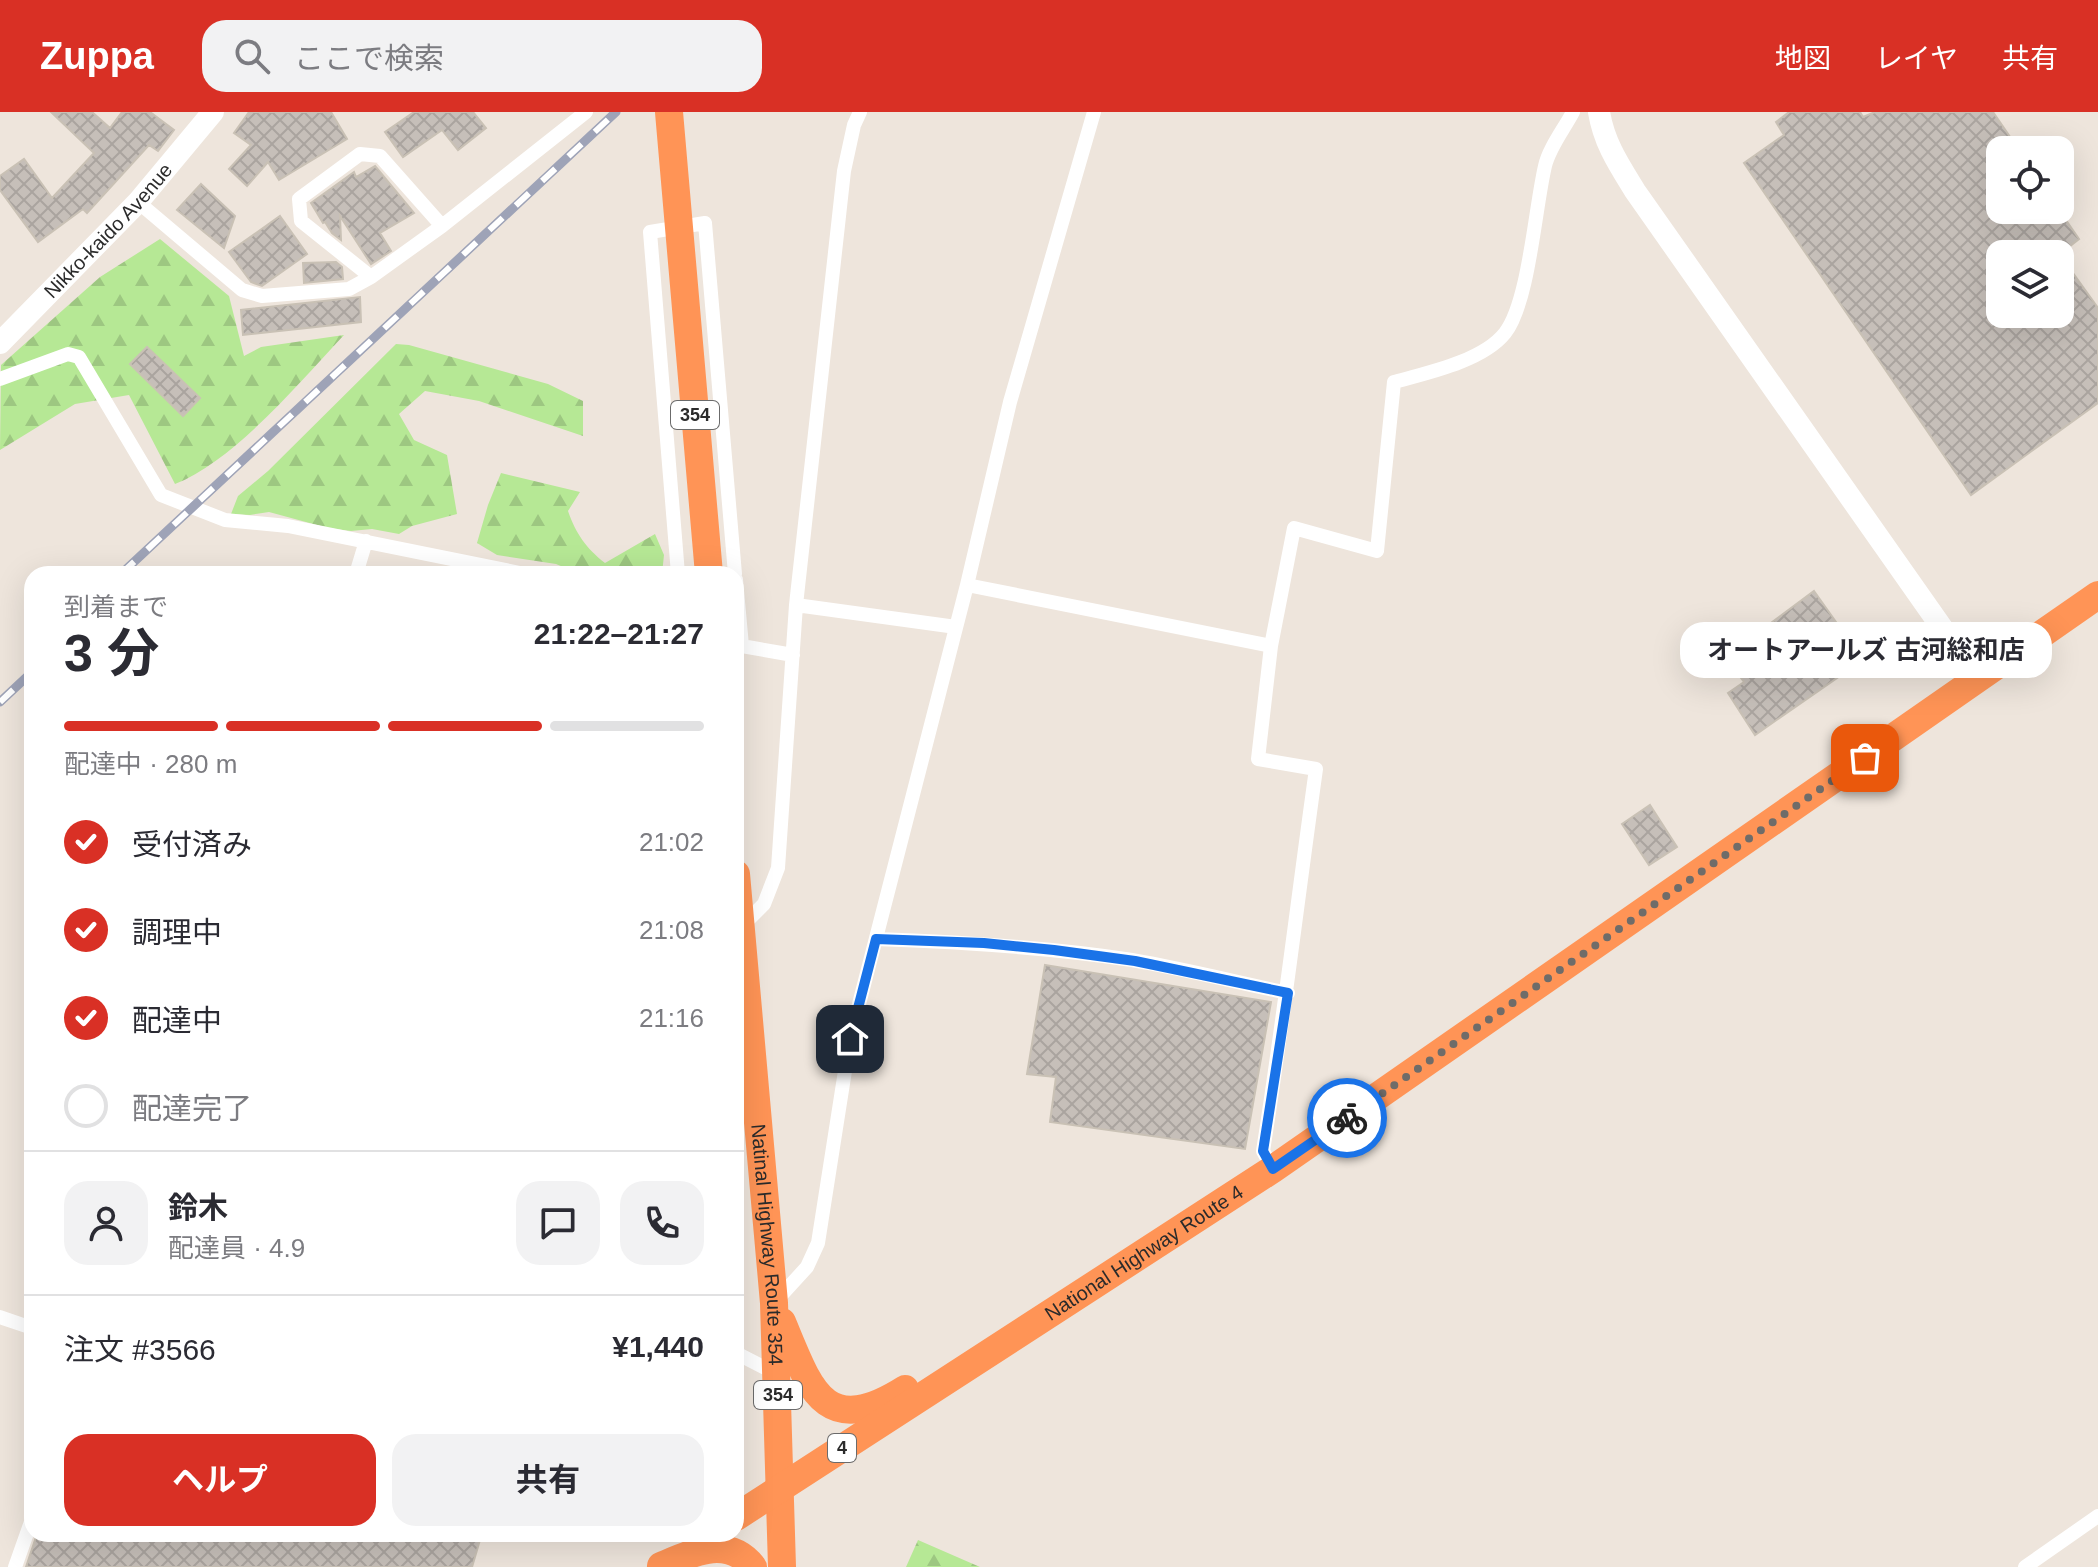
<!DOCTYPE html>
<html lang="ja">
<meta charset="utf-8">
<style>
:root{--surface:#fff;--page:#f2f2f3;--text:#2b2b33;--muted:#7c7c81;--line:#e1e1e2;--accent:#d93025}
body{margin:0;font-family:Helvetica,"Noto Sans JP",sans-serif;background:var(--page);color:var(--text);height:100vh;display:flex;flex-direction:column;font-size:30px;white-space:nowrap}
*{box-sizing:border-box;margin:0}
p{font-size:26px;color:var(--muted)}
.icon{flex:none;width:44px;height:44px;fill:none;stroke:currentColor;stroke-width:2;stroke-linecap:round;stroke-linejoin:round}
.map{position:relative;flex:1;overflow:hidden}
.sheet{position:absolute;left:24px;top:454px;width:720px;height:976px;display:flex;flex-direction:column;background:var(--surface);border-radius:24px;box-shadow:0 8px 32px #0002}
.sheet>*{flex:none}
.buttons{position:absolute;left:1986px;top:24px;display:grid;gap:16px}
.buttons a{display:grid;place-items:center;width:88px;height:88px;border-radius:16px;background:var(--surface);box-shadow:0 8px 32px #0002;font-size:40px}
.pin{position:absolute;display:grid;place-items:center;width:68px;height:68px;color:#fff;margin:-34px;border-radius:16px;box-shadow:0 4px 12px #0006}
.courier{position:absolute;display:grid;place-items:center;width:80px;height:80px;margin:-40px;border:6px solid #1a73e8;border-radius:50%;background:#fff;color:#222;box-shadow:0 2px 10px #0007}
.bubble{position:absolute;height:56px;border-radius:24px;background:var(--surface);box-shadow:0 8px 32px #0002;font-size:26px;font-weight:700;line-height:56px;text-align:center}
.head em{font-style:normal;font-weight:700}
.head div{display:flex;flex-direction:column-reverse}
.head{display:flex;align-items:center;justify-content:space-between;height:136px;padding:0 40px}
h1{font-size:52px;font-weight:700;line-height:60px}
.bar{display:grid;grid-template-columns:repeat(4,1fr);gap:12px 8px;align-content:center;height:96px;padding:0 40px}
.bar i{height:10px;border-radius:6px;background:var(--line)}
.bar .selected{background:var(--accent)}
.bar p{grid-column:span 4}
.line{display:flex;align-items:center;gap:20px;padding:0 40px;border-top:2px solid var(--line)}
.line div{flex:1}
.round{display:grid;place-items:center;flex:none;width:84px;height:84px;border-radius:24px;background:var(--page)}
ol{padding:0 40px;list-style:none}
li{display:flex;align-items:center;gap:24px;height:88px}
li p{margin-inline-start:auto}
li .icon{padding:8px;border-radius:50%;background:var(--accent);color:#fff;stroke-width:4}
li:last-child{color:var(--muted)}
li i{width:44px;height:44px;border:4px solid var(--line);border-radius:50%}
.action{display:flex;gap:16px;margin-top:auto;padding:16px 40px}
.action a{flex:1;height:92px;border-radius:24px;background:var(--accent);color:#fff;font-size:32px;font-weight:700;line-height:92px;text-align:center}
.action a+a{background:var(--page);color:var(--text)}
header{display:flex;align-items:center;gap:48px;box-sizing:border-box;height:112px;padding:0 40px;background:var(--accent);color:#fff}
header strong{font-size:38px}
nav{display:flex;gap:44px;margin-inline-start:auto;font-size:28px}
.search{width:560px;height:72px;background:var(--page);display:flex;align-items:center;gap:20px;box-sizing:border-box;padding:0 28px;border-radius:24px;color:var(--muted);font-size:30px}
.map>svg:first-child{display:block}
.forest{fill:url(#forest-firs)}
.building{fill:url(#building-cross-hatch);stroke:#c9c1b5;stroke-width:2}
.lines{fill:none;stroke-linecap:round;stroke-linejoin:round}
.street{stroke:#fff;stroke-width:14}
.secondary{stroke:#fff;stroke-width:22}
.highway{stroke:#ff9456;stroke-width:28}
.rail-casing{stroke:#9ea3b7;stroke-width:9}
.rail{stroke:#fff;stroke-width:6;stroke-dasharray:18;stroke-linecap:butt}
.done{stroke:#6f6c69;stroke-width:8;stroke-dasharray:0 14.4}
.route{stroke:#1a73e8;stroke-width:10}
.labels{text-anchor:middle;stroke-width:7;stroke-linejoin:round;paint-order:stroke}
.shield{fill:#fff;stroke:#6b6b6b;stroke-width:2}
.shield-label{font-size:18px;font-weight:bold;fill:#2b2b2b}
.street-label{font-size:20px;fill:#2b2b2b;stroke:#fff}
</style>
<header>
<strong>Zuppa</strong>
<div class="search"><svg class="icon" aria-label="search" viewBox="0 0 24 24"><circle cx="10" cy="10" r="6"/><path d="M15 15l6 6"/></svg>ここで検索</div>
<nav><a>地図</a><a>レイヤ</a><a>共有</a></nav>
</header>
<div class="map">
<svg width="2098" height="1455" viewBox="0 0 2098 1455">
<defs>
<pattern id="forest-firs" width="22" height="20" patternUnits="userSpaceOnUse" patternTransform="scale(2)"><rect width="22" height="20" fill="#b6e895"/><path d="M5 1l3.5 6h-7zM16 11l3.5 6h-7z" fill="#9dc781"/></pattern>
<pattern id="building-cross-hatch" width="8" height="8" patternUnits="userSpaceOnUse" patternTransform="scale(2)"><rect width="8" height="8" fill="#c6bfb9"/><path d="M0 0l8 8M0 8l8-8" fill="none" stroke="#aaa49f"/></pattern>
</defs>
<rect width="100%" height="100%" fill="#eee5dc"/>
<path class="forest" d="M160,127L229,184L244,244L261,235L344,223C299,271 234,349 175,372L129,283L75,292L0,338L1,253L100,165Z
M396,232L409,233L548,272L583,289V324L479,289L425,279L399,302L414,328L447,343L457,402L412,414L399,422L372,417L351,419L328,416L269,400L250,403L231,402L238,384L268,359Z
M501,361L580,380L568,399C576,422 586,436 605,451L655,422L664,443L662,462H580L556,452L497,443L477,431L488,393Z
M918,1428L980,1455H906Z"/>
<path class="building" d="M51,0H92L110,16L122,0H150L174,18L158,39L149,33L87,101L83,97L38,130L0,78V64L24,47L52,86L94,41Z
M249,0H331L347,27L279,68L268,50L247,74L229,57L251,33L234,21Z
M414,0H473L486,16L458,38L442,18L403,45L385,20Z
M1789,0H1860L1863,5L1875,0H1993L2019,38H2000V98H2059L2079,127L2060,142H2000V202H2060V143L2098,196V291L1971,383L1744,51L1784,23L1776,10Z
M375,54L414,101L380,121L391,139L371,152L340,104L341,128L332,121L325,110L323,111L311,91L354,60L356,65Z
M201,72L235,104L224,136L177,98Z
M280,104L307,142L262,174L251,170L229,140Z
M336,150L342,155L343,167L304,171L303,151Z
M360,185L361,210L243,223L241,198Z
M147,235L200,286L183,304L130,252Z
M1814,479L1863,548L1755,623L1728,581L1744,570L1735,558L1747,549L1736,537Z
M1650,693L1677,735L1649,753L1622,712Z
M1045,853L1271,890L1245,1037L1050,1010L1056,965L1027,962Z
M37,1422H463L480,1428L472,1455H26Z"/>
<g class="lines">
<path class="street" d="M138,90L242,178L262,184L349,177L371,165L301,109L299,87L360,42L380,44L442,114L371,165
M442,114L586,0
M0,267L68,242L79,245L161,383L225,408L288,414L525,462
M356,462L366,429
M678,462L650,120L705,111L735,462
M736,468L742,534
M967,473L1271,534
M796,493L956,515
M736,533L793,543
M742,814L764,792L778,756L796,493L844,59L854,13L860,0
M876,827C962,830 1047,835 1132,848C1184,857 1236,870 1288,881
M1273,1057L1263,1039C1283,912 1298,785 1316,657L1258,647L1271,534L1294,416L1377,439L1394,270C1427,261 1483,249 1505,221C1529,190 1535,96 1545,54C1549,36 1564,17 1573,0
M775,1190L807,1155L818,1131L850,927L967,473L1010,290L1094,0
M0,1205L32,1216
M736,1241L777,1262
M15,1455L32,1407
M2025,1455L2098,1404"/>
<g class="secondary">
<path d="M1599,0C1604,31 1619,53 1635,79L1978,567"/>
<path id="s1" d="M0,231L138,90L213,0"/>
</g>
<g class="highway">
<path d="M669,0L709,462"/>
<path id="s2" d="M736,762L774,1191L782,1455"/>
<path d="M782,1210C810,1277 824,1328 905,1277"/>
<path id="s3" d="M736,1405L1273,1057L2098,483"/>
<path d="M661,1454C692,1441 728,1423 753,1455"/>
</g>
<defs>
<path id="rail" d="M121,462L616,0
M0,590L32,560"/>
</defs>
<use href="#rail" class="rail-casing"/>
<use href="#rail" class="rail"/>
</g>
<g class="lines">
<path class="done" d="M1347,1006L1865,646"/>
<path class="route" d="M850,927L876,827L984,831L1054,838L1135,849L1288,881L1263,1039L1273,1057L1347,1006"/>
</g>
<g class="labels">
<g class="shield">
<rect x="671" y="289" width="48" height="28" rx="6"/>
<rect x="754" y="1269" width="48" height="28" rx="6"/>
<rect x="828" y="1322" width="28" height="28" rx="6"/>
</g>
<g class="shield-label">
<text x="695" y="309">354</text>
<text x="778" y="1289">354</text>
<text x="842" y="1342">4</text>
</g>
<g class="street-label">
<text dy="7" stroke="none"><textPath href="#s1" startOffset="156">Nikko-kaido Avenue</textPath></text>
<text dy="7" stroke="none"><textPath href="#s2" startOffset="372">Natinal Highway Route 354</textPath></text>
<text dy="7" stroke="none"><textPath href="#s3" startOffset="486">National Highway Route 4</textPath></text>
</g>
</g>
</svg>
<div class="buttons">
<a><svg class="icon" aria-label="locate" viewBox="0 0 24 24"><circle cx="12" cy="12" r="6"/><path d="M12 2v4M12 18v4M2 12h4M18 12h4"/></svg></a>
<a><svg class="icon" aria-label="layers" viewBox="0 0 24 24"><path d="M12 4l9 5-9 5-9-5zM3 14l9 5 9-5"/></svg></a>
</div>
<div class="pin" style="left:1865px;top:646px;background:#ea580c"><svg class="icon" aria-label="bag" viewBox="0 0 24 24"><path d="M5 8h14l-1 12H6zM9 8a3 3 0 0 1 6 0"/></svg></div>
<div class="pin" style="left:850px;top:927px;background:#1f2937"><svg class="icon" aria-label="home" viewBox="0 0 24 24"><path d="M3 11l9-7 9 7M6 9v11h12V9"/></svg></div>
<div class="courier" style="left:1347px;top:1006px"><svg class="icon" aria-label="bike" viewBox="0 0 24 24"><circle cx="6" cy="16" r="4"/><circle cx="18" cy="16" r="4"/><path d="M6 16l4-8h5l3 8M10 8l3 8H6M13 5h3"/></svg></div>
<div class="bubble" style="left:1680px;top:510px;width:372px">オートアールズ 古河総和店</div>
<section class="sheet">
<div class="head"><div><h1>3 分</h1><p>到着まで</p></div><em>21:22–21:27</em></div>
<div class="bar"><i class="selected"></i><i class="selected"></i><i class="selected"></i><i></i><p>配達中 · 280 m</p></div>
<ol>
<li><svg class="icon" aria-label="check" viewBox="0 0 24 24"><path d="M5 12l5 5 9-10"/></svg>受付済み<p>21:02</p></li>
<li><svg class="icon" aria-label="check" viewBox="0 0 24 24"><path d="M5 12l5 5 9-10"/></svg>調理中<p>21:08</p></li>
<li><svg class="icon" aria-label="check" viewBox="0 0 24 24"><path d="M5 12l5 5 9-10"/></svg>配達中<p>21:16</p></li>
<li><i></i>配達完了</li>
</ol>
<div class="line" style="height:144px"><a class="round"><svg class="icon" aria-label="person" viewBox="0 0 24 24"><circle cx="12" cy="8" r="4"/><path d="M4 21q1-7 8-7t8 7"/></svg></a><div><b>鈴木</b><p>配達員 · 4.9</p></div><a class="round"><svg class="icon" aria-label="chat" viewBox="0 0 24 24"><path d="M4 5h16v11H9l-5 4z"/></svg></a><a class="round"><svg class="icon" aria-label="phone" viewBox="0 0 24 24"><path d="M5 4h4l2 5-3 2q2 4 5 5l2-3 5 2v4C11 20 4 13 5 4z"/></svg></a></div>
<div class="line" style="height:104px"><div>注文 #3566</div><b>¥1,440</b></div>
<div class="action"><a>ヘルプ</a><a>共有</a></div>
</section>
</div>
